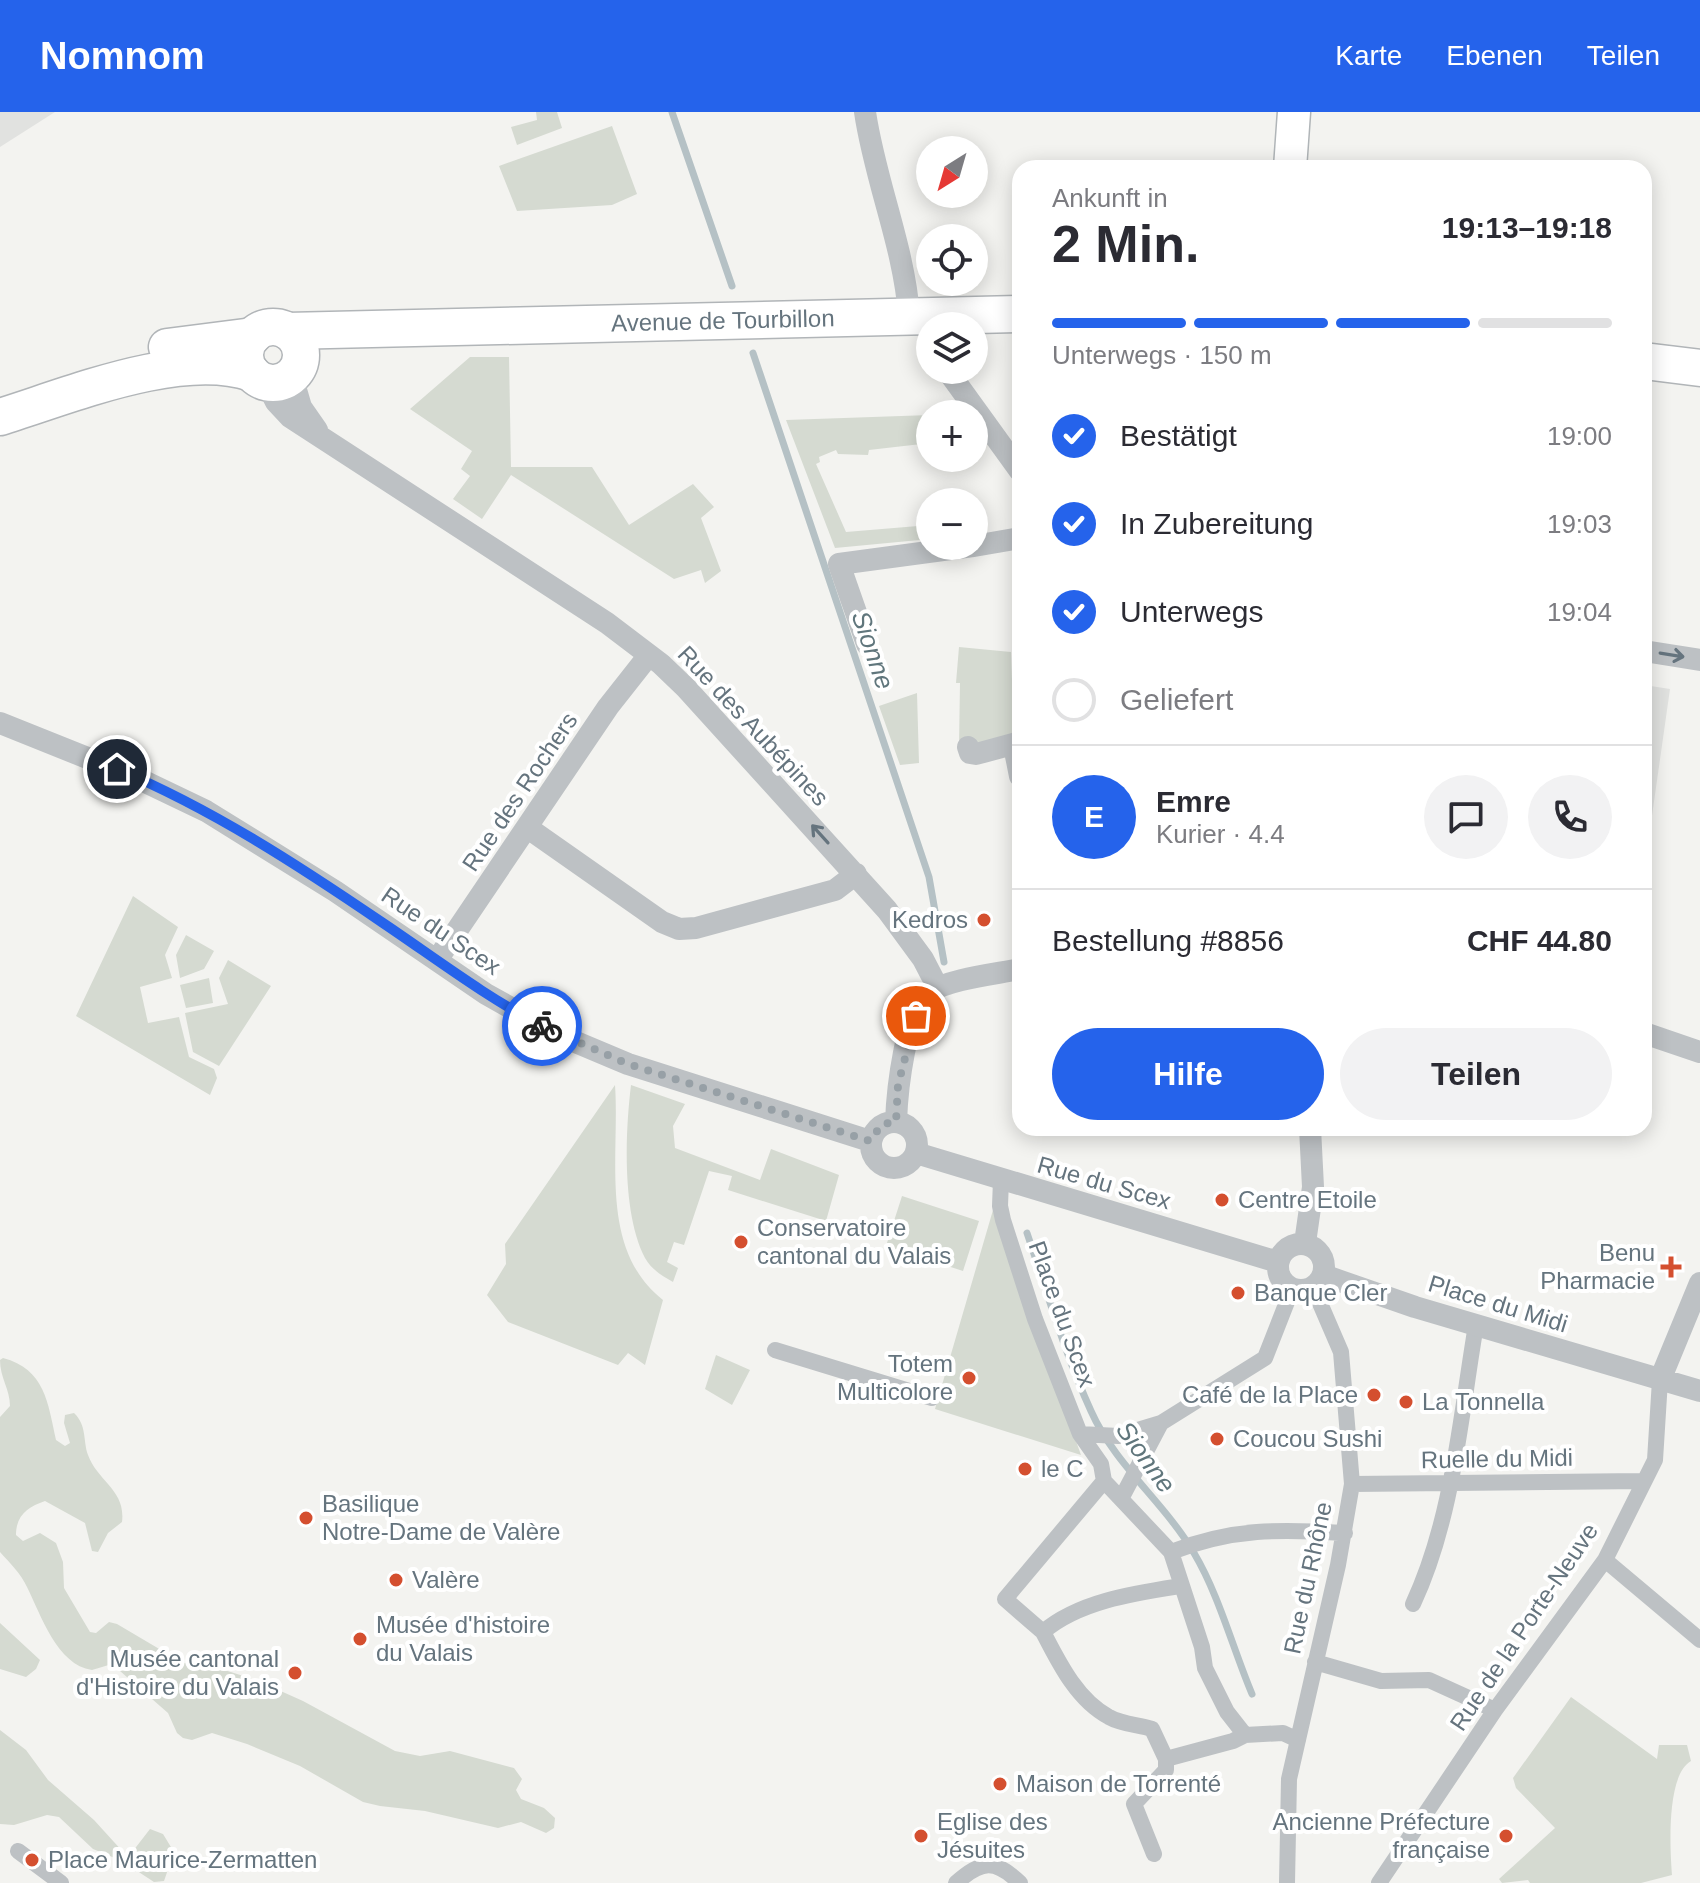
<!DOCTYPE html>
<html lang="de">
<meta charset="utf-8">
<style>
:root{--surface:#fff;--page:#f2f2f3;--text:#2b2b33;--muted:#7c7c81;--line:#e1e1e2;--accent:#2563eb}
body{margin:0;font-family:Helvetica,sans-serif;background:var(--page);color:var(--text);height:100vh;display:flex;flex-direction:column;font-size:30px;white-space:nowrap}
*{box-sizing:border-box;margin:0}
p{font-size:26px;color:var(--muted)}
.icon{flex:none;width:44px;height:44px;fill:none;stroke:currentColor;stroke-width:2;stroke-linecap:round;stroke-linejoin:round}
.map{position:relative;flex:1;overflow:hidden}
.side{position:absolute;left:1012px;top:48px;width:640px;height:976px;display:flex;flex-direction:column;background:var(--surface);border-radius:24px;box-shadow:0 4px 20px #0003}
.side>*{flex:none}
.needle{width:52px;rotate:217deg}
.tools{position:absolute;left:916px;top:24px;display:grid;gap:16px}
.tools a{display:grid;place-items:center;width:72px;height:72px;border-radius:50%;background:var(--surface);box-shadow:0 4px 20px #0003;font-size:40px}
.pin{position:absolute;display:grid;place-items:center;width:68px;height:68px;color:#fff;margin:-34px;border:4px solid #fff;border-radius:50%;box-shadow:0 2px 8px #0007}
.courier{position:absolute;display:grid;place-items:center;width:80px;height:80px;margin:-40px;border:6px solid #2563eb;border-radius:50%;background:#fff;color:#222;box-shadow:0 2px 10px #0007}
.summary em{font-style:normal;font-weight:700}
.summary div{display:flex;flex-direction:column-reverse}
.summary{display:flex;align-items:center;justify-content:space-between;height:136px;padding:0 40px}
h1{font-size:52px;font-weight:700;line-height:60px}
.bar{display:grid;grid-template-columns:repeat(4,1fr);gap:12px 8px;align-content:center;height:96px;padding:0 40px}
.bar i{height:10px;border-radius:6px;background:var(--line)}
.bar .on{background:var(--accent)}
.bar p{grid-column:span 4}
.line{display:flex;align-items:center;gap:20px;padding:0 40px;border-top:2px solid var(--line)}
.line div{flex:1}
.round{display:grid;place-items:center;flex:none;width:84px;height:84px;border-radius:42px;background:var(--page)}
ol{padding:0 40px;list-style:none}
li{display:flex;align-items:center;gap:24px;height:88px}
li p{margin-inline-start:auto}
li .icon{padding:8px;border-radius:50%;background:var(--accent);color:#fff;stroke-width:4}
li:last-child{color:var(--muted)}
li i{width:44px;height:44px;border:4px solid var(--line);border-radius:50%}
.action{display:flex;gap:16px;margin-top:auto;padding:16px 40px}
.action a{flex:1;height:92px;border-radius:48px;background:var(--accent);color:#fff;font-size:32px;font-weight:700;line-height:92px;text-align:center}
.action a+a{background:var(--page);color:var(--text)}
header{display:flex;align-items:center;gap:48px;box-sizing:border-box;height:112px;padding:0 40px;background:var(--accent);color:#fff}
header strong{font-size:38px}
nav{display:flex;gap:44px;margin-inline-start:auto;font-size:28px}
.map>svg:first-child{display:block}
.built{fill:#e1e2e0}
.green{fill:#d5dad1}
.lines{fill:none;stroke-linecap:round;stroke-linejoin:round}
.stream{stroke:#b5c1c5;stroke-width:7}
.secondary-casing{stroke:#b0b5b8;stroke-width:35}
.primary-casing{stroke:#b1b5b8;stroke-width:39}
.pedestrian{stroke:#bdc1c4;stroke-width:16}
.minor{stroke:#bdc1c4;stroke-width:22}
.secondary{stroke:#fff;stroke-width:32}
.primary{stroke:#fff;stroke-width:36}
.oneway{stroke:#65747e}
.done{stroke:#97a0a6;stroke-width:8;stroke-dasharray:0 14.4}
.route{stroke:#2563eb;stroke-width:10}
.poi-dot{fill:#d44f2f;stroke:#fff;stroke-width:3}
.labels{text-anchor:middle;stroke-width:8;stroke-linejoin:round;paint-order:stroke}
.street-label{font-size:24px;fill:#65747e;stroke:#fff}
.poi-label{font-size:24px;fill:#65747e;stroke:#fff;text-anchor:start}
.water-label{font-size:26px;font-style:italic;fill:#60767c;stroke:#fff}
</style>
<header>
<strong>Nomnom</strong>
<nav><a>Karte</a><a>Ebenen</a><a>Teilen</a></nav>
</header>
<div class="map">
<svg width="1700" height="1771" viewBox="0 0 1700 1771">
<rect width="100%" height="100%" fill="#f3f3f0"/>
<path class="built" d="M0,0H55L0,35Z
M1644,573L1670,577L1644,760Z"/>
<path class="green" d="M536,0H557L562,16L517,33L511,15L537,8Z
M612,14L637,82L612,93L517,99L499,54Z
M470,245H509L511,355H592L629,413L693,372L714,395L701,406L721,459L705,471L701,458L674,467L511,363L482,407L453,387L470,364L461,357L472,339L410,297Z
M930,303V331L869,338L868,343L838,342L836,338L819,345L820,350L816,352L846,420L930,413V427L835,436L786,308Z
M959,535L1011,540L1014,626L959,634L960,571H956Z
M917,581L919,651L900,653L879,594Z
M133,784L178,815L165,843L172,866L140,875L148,911L179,905L189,945L214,957L217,966L210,983L76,904Z
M186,823L214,839L204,857L180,866L176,843Z
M228,848L271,874L219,954L193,940L185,901L228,892L219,866Z
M209,866L213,891L186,896L180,873Z
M615,973C620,1045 598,1137 663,1188L645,1253L628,1241L618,1253L508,1210L487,1183L506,1152L505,1132Z
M631,973L685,992L673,1014L675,1036L760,1068L771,1037L839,1063L826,1109L728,1078L732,1064L709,1059L684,1133L674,1130L667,1150L678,1156L673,1170C661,1163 652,1158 645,1146C622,1102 625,1022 631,973Z
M902,1084L979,1109L963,1159L886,1134Z
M993,1098L1081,1343L935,1297Z
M716,1243L750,1258L732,1293L705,1277Z
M3,1246C45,1257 48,1291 56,1328L65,1334L70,1331L64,1311L65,1303L74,1301C87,1313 83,1329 88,1343C98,1370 126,1378 122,1410L108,1421L98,1440L92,1439L85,1411L45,1389C28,1395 16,1403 16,1423L23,1429L40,1421L56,1431L63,1450L64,1476L90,1520L96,1521L109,1510L117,1512L183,1551L215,1555L256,1568L303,1589L395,1639L420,1644L450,1639L514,1656L522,1667L516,1678L521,1687L544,1696L555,1706L554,1716L546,1721L521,1710L498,1716L425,1699L380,1694L363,1690L300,1654L247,1632L212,1621L192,1628L183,1626L177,1621L168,1601L112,1552L92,1558C57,1553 41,1503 27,1475C21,1462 10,1451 0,1440V1305L10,1294C10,1277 0,1266 0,1248Z
M0,1511L40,1548L36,1557L26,1565L0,1557Z
M1571,1585L1657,1647L1659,1633H1687L1691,1649C1666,1663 1670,1737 1672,1763L1641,1771H1530L1528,1768L1502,1771L1499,1767L1555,1716L1516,1676L1513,1666Z
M0,1618L26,1638L48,1668L94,1708L124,1741L133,1739L150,1717L163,1722L174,1740L164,1769L154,1770L122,1749L93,1737L59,1705L47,1703L14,1713L0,1712Z"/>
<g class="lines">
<path class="stream" d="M672,0L732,174
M753,241L929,765L944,850
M1027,1121C1047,1180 1065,1242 1091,1299C1115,1353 1164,1390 1194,1441C1219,1483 1233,1537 1252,1582"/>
<defs>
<path id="secondary" d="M1290,56L1294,0"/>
<g id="primary">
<circle cx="273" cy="243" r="28"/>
<path id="s1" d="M287,219L1020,202"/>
<path d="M167,235L253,224"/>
<path d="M1644,249L1700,256"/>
<path d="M0,305C71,283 180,237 252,261"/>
</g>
</defs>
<use href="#secondary" class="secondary-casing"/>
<use href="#primary" class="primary-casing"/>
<path class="pedestrian" d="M1001,1068L1000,1094L1003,1108L1035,1207L1080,1322L1101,1352L1104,1369L1171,1440L1202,1535L1205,1556L1227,1600L1245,1623L1233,1629L1166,1647
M775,1238L932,1286
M1080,1322L1118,1324L1161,1311L1265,1246L1292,1177
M1352,1372L1642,1369
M1122,1385L1161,1311
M1171,1440C1233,1416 1280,1417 1345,1421
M1605,1448L1700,1528
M1413,1492C1453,1406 1460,1307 1476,1213
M1043,1520L1005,1487L1104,1369
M1315,1550L1381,1569L1429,1568L1495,1598
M1245,1623L1283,1621L1298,1628
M18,1739L61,1771
M1154,1742L1134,1692L1166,1658V1647L1152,1617C1139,1613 1121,1612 1109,1605C1077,1588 1059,1551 1043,1520C1079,1489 1136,1481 1181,1474
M956,1771C982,1748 995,1747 1020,1771
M1287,1771L1289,1667L1338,1453L1352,1372L1341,1240L1313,1175
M1379,1771L1495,1598L1605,1448L1655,1348L1660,1268"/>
<path class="minor" d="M865,0C875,69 904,134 909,203
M947,258L1020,359
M292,264L301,295L317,318
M266,270L276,290L290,305L607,511L661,552L686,576L887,798L923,847L938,876
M974,434L1020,426
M867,532L839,452L973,434
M1644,539L1700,548
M0,611L135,665L206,699L335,779L486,882L559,923L628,952L870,1029
M968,635L970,641L976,642L1020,630
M1016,644L1020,664
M528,716L662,810L679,817L696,816L835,778L856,762
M437,848L608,595L649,543
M1644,921L1700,940
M871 1033a23 23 0 1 1 46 0a23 23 0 1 1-46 0Z
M896,1010C897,981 905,897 930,880C949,867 996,862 1020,857
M916,1041L1278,1150
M1305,1131L1313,1075L1310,1016
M1278 1155a23 23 0 1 1 46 0a23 23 0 1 1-46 0Z
M1323,1163L1415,1195L1700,1279
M1660,1268L1700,1171"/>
<use href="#secondary" class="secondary"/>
<use href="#primary" class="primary"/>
</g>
<defs><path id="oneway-shaft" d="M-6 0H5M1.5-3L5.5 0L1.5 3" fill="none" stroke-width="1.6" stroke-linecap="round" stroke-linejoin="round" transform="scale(2)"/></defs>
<g class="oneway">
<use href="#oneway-shaft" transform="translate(1672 543) rotate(9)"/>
<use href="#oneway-shaft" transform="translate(820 722) rotate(-132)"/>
</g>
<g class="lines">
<path class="done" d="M542,914L628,952L870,1029L882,1012L896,1010L898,973L916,904"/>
<path class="route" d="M117,657C212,697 298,753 383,811C435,846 486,885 542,914"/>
</g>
<g class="poi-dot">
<circle cx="984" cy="808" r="8"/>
<circle cx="1222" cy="1088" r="8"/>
<circle cx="741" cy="1130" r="8"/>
<path d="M1667 1143h8v8h8v8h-8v8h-8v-8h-8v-8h8z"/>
<circle cx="1238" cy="1181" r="8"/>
<circle cx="969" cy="1266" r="8"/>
<circle cx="1374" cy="1283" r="8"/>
<circle cx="1406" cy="1290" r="8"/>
<circle cx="1217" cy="1327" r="8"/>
<circle cx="1025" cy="1357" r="8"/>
<circle cx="306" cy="1406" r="8"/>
<circle cx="396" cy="1468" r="8"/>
<circle cx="360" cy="1527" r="8"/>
<circle cx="295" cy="1561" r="8"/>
<circle cx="1000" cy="1672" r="8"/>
<circle cx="921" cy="1724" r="8"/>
<circle cx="1506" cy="1724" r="8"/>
<circle cx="32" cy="1748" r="8"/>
</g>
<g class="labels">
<g class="street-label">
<text dy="8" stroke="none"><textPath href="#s1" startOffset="436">Avenue de Tourbillon</textPath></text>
<text transform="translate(753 614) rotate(47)" y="8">Rue des Aubépines</text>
<text transform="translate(520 680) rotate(-56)" y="8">Rue des Rochers</text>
<text transform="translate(441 819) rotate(34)" y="8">Rue du Scex</text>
<text transform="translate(1104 1071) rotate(16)" y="8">Rue du Scex</text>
<text transform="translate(1498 1192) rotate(17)" y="8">Place du Midi</text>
<text transform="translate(1062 1202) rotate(70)" y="8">Place du Scex</text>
<text transform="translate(1497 1347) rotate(-1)" y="8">Ruelle du Midi</text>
<text transform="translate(1308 1466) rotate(-78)" y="8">Rue du Rhône</text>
<text transform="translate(1524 1515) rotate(-56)" y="8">Rue de la Porte-Neuve</text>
</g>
<g class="poi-label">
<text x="968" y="816" text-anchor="end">Kedros</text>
<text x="1238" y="1096">Centre Etoile</text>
<text x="757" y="1124">Conservatoire<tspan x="757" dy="28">cantonal du Valais</tspan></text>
<text x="1655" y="1149" text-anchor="end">Benu<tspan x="1655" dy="28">Pharmacie</tspan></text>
<text x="1254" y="1189">Banque Cler</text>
<text x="953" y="1260" text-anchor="end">Totem<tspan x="953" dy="28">Multicolore</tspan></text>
<text x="1358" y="1291" text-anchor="end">Café de la Place</text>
<text x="1422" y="1298">La Tonnella</text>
<text x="1233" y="1335">Coucou Sushi</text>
<text x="1041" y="1365">le C</text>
<text x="322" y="1400">Basilique<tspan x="322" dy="28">Notre-Dame de Valère</tspan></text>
<text x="412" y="1476">Valère</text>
<text x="376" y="1521">Musée d'histoire<tspan x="376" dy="28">du Valais</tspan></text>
<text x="279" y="1555" text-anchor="end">Musée cantonal<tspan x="279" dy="28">d'Histoire du Valais</tspan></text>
<text x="1016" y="1680">Maison de Torrenté</text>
<text x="937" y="1718">Eglise des<tspan x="937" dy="28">Jésuites</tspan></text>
<text x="1490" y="1718" text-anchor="end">Ancienne Préfecture<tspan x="1490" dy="28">française</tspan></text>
<text x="48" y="1756">Place Maurice-Zermatten</text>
</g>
<g class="water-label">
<text transform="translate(873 538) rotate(71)" y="9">Sionne</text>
<text transform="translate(1146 1345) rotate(54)" y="9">Sionne</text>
</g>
</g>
</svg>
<div class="tools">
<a><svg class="needle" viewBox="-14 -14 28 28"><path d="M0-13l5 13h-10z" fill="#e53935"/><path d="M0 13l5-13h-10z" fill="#7c7c81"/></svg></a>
<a><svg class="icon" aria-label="locate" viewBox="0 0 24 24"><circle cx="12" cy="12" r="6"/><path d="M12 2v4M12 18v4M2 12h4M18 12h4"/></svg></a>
<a><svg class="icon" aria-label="layers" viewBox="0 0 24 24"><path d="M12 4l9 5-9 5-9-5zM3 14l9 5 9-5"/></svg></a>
<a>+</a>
<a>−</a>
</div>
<div class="pin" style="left:916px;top:904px;background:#ea580c"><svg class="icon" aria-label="bag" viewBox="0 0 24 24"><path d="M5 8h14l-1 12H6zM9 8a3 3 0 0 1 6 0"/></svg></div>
<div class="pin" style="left:117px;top:657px;background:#1f2937"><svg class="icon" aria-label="home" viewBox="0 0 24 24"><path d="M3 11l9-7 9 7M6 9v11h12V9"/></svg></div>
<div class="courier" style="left:542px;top:914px"><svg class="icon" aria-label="bike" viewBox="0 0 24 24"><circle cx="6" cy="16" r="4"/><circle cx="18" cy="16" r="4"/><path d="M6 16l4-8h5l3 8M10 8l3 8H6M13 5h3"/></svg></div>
<section class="side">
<div class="summary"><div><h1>2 Min.</h1><p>Ankunft in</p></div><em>19:13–19:18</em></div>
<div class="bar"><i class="on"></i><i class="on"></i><i class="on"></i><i></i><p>Unterwegs · 150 m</p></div>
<ol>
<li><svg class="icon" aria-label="check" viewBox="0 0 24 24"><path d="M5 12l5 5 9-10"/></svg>Bestätigt<p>19:00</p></li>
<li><svg class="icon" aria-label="check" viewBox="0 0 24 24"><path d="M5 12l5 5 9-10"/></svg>In Zubereitung<p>19:03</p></li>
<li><svg class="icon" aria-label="check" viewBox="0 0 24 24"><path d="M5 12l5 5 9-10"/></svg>Unterwegs<p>19:04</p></li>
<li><i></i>Geliefert</li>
</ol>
<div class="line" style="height:144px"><b class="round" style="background:var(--accent);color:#fff">E</b><div><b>Emre</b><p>Kurier · 4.4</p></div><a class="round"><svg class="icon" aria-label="chat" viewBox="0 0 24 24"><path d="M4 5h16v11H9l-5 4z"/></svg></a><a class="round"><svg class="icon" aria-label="phone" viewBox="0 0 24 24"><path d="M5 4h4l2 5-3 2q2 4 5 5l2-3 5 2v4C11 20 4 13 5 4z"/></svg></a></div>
<div class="line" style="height:104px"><div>Bestellung #8856</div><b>CHF 44.80</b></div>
<div class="action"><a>Hilfe</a><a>Teilen</a></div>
</section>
</div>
